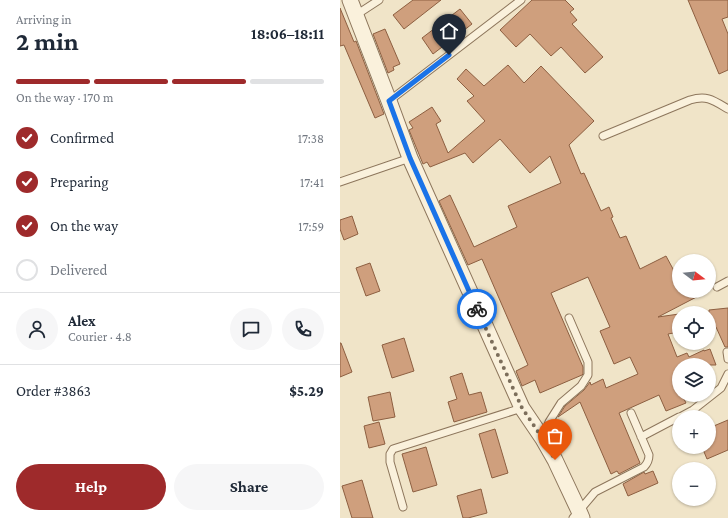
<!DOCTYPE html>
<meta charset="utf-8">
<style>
:root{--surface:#fff;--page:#f6f6f7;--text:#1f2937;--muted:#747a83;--line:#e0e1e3;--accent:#9e2a2b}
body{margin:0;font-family:"Crimson Pro",serif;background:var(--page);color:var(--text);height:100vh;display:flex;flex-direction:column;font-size:15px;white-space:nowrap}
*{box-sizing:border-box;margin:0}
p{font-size:13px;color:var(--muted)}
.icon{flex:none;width:22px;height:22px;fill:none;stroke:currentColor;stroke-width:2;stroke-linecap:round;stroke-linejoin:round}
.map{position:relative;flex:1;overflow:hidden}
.side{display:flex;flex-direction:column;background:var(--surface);width:340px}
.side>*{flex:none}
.needle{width:26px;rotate:106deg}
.tools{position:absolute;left:332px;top:254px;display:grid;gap:8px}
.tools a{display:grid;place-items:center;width:44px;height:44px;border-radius:50%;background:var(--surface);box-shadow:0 1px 3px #0004;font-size:20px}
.pin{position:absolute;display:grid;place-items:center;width:34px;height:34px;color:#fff;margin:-41px -17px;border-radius:50% 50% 50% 0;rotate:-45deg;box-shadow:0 0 4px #0007}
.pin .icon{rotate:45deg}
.courier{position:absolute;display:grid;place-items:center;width:40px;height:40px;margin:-20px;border:3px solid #1a73e8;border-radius:50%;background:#fff;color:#222;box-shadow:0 1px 5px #0007}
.headline em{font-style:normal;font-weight:700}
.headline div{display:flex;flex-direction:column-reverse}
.headline{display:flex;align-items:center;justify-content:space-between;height:68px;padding:0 16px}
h1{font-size:26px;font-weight:700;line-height:30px}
.bar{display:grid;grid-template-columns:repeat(4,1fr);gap:6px 4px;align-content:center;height:48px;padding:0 16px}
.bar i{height:5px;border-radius:3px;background:var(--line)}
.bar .current{background:var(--accent)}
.bar p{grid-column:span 4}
.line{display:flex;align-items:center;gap:10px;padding:0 16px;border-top:1px solid var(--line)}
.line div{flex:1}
.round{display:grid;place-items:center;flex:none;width:42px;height:42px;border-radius:21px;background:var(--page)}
ol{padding:0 16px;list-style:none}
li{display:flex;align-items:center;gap:12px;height:44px}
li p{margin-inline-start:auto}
li .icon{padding:4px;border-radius:50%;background:var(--accent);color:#fff;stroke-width:4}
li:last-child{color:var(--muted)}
li i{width:22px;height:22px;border:2px solid var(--line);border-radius:50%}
.button{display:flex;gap:8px;margin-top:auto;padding:8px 16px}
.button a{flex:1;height:46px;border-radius:24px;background:var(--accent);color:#fff;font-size:16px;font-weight:700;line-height:46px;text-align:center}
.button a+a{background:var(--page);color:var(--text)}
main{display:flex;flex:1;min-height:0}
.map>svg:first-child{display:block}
.building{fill:#cf9f7d;stroke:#8d5f41}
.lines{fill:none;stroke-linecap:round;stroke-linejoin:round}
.service-casing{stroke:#8d765c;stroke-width:9}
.minor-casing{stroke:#8d765c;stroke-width:17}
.service{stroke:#faf1dc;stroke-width:7}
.minor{stroke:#faf1dc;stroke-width:15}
.done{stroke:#7c6e5b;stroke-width:4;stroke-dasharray:0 7.2}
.route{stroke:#1a73e8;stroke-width:5}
</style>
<main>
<section class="side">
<div class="headline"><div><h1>2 min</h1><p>Arriving in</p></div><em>18:06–18:11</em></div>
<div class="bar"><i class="current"></i><i class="current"></i><i class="current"></i><i></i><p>On the way · 170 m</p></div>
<ol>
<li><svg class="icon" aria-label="check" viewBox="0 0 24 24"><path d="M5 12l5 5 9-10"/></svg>Confirmed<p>17:38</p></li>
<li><svg class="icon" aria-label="check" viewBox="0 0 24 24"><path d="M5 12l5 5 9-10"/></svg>Preparing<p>17:41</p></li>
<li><svg class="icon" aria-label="check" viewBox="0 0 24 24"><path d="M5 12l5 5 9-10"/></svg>On the way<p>17:59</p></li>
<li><i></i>Delivered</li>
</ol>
<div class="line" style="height:72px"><a class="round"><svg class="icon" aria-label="person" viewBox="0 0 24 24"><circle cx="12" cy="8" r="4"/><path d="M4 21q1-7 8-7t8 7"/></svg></a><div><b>Alex</b><p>Courier · 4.8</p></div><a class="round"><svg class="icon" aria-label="chat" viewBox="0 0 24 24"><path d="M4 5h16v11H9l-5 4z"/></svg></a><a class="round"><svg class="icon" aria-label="phone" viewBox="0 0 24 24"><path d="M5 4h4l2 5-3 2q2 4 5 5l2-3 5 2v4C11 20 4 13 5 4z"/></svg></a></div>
<div class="line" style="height:52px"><div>Order #3863</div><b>$5.29</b></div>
<div class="button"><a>Help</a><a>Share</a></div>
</section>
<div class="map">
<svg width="388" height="518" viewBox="0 0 388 518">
<rect width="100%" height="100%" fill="#f0e4c8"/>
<path class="building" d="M73,0H101L64,29L53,15Z
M192,0H225L234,9L230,12L237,20L232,24L263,57L245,73L221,47L211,56L190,34L176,47L160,30Z
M348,0H388V17L382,19L388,34V70L379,74Z
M0,8L14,42L16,41L44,114L35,118L4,45L0,46Z
M120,9L132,24L93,54L82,38Z
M45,29L60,64L53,67L54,70L48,73L33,34Z
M168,65L184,83L201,66L254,121L229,145L241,174L244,173L261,211L269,207L273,217L271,218L280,238L286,236L300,269L326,256L339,280V291H368L318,317L339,314V332L328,334L337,357L347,353L349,357L364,350V351L370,349L376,365H339V395H342L346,403L326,411L319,395L279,413L300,463L279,474L277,471L271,474L240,402L218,417L225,406L244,390L250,382L251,385L263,379L266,388L298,374L290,357L274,364L260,331L270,327L248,277L211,293L243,367V374L242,375L200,393L195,380L182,386L176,371L188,365L142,259L128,265L99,201L110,195L134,247L177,227L168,206L221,183L210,156L190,173L160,139L133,163L125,153L90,167L87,162L83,164L69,130L73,128L69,122L92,107L101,121L96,124L108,153L145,121L127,101L134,96L117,79L126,69L144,86Z
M12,216L18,234L4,240L0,229V220Z
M30,263L40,291L26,296L16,268Z
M388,308V347H385L376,327L369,328V310Z
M64,338L74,371L52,378L42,345Z
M0,343H1L12,372L0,377Z
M122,373L129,395L141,392L147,412L114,422L108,402L117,399L110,377Z
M50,392L55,417L33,421L28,397Z
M388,420V450L367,459L362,447H369V428Z
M39,422L45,444L29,448L24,426Z
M155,429L168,473L152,478L139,434Z
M86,447L97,485L73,492L62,454Z
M313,471L318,483L288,496L283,484L304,472L305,474Z
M22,480L33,518H12L2,486Z
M141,489L147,513L128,518H123L117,496Z"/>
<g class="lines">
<defs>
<path id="service" d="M16,15L39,0
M49,101L181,0
M263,136L350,100C367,95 373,100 388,109
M0,182L70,158
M377,287L388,281
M387,352L388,359
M340,417L353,410L381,388L388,374
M301,437L339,417
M203,439L209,422L221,403L241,386L248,375V362L229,318
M63,507L50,462V454L53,449L182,408
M233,518L255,492L304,467C308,463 309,460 309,455L291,413"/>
<path id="minor" d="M10,0L49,101L70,158L182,408L203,439L215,460L239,511L242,518"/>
</defs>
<use href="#service" class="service-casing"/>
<use href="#minor" class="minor-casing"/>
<use href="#service" class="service"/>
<use href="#minor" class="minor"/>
</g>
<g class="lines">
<path class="done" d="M137,309L182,408L203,439L215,460"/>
<path class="route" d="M109,55L49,101L70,158L137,309"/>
</g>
</svg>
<div class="tools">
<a><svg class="needle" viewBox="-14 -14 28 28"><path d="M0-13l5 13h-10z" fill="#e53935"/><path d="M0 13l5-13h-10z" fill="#747a83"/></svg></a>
<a><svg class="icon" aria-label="locate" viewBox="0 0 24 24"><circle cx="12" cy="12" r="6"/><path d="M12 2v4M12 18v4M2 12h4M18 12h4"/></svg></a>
<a><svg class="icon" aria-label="layers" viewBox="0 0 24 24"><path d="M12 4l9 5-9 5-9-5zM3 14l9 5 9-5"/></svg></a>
<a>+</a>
<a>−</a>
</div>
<div class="pin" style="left:215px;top:460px;background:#ea580c"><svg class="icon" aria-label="bag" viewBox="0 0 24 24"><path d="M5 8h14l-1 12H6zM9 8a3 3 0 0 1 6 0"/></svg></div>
<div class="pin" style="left:109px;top:55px;background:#1f2937"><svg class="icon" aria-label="home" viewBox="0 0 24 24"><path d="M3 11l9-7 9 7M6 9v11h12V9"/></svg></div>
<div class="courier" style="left:137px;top:309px"><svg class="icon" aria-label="bike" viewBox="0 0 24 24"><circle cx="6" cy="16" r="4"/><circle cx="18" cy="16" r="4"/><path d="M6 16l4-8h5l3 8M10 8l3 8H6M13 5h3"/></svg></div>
</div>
</main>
